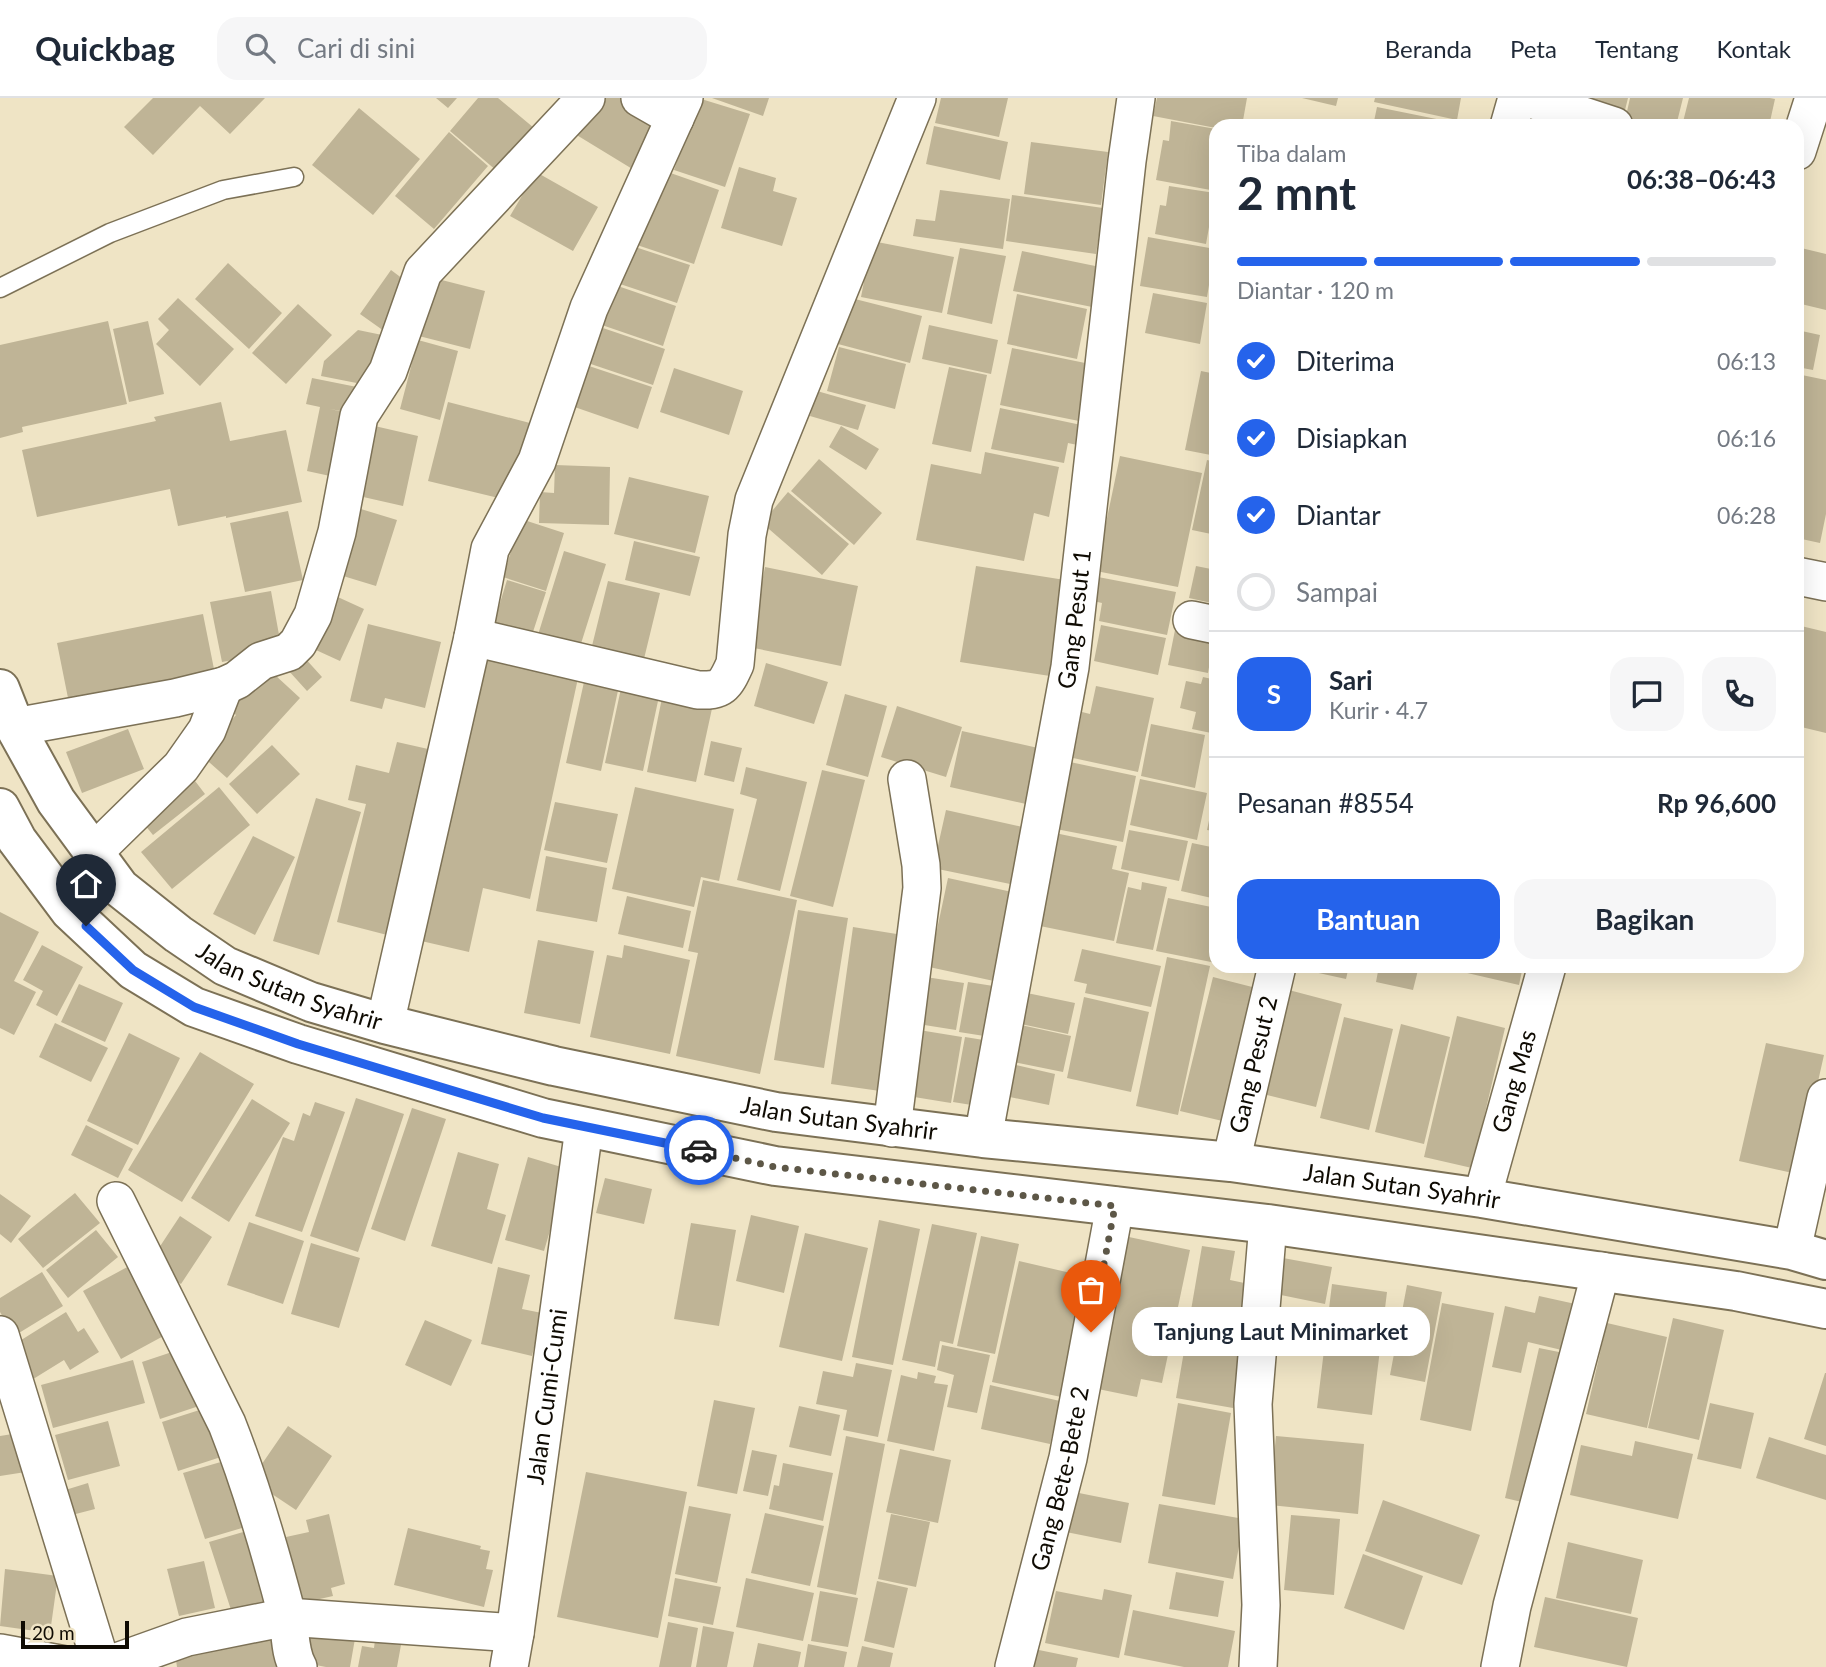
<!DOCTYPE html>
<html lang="id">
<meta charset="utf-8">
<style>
:root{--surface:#fff;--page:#f6f6f7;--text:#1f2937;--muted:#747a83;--line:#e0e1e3;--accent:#2563eb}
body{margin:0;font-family:Lato,sans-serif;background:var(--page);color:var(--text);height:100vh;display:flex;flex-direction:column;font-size:26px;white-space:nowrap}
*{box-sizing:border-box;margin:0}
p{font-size:23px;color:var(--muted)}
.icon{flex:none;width:38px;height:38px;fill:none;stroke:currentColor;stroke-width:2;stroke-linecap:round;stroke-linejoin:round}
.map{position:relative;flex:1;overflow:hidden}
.panel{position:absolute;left:1209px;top:21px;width:595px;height:854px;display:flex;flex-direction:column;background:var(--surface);border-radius:21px;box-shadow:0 7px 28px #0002}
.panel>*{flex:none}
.scale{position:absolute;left:21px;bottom:18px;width:108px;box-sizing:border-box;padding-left:7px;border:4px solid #0f0b03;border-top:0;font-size:19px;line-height:24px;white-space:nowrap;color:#0f0b03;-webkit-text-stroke:5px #efe4c5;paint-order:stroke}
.pin{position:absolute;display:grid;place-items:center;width:60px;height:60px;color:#fff;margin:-72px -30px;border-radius:50% 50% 50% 0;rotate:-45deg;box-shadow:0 0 7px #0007}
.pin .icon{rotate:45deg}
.courier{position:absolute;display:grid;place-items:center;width:70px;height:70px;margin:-35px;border:5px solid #2563eb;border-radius:50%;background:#fff;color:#222;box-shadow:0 2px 9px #0007}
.bubble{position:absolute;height:49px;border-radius:21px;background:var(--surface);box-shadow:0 7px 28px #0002;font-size:23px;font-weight:700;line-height:49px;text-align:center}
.summary em{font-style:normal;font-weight:700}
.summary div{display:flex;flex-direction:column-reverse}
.summary{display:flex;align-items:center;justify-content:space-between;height:119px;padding:0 28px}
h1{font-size:46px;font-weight:700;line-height:52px}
.bar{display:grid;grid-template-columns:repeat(4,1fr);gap:10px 7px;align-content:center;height:84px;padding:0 28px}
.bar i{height:9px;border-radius:5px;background:var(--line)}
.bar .selected{background:var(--accent)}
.bar p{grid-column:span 4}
.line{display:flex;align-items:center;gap:18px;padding:0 28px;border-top:2px solid var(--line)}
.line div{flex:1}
.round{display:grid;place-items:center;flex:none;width:74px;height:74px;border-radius:21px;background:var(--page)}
ol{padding:0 28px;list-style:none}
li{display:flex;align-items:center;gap:21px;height:77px}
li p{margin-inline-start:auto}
li .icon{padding:7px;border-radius:50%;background:var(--accent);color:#fff;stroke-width:4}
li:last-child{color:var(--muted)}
li i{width:38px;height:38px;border:4px solid var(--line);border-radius:50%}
.primary-button{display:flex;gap:14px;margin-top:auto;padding:14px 28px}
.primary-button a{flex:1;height:80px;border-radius:21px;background:var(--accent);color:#fff;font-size:28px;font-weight:700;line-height:80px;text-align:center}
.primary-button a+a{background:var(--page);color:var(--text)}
header{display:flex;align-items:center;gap:42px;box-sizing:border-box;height:98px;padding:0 35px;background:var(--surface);border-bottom:2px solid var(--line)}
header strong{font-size:33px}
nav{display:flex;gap:38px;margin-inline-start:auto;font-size:24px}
.search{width:490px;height:63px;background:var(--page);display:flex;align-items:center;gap:18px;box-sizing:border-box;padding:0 24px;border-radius:21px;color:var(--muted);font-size:26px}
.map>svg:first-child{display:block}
.building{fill:#bfb496}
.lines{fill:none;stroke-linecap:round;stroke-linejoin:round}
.service-casing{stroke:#7c7156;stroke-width:21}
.minor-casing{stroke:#7c7156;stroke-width:40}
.tertiary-casing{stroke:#7c7156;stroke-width:42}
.service{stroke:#fff;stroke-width:18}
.minor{stroke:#fff;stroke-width:37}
.tertiary{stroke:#fff;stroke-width:38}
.done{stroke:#5d5747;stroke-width:7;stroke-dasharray:0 12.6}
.route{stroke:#2563eb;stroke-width:9}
.labels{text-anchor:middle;stroke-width:5;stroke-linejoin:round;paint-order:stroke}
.street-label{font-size:24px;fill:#0f0b03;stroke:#efe4c5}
</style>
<header>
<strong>Quickbag</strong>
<div class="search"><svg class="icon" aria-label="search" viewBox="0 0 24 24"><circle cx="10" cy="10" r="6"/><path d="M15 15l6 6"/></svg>Cari di sini</div>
<nav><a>Beranda</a><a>Peta</a><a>Tentang</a><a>Kontak</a></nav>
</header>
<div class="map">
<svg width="1826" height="1569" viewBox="0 0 1826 1569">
<rect width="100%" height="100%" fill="#efe4c5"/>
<path class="building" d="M153,0H265L230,36L200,8L153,57L124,29Z
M436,0H457L448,10Z
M478,0H498L534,30L497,73L450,33Z
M598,0H625L663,24L634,72L575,36Z
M698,0L750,16L725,89L674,72Z
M712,0H769L763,18Z
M941,0H1008L999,39L935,25Z
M1157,0H1247L1242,28H1216V30L1153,18Z
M1302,0H1338L1336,8Z
M1375,0H1461L1457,22L1374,4Z
M1548,0H1628L1623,20Z
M1630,0H1683L1676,28L1624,27Z
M1689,0H1770L1775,1L1769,28H1682Z
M1377,9L1466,27V28H1373Z
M359,10L420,61L373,117L312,67Z
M1171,23L1216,31V93L1156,82L1163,42L1169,43Z
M934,28L1008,44L1000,82L926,66Z
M449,34L488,68L434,131L395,98Z
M1031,44L1108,54L1101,107L1024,96Z
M739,69L776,80L773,93L797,100L782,148L721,130Z
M662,72L719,92L694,166L637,147Z
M536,74L598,109L573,153L510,118Z
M1169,88L1215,95L1206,146L1155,136L1160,107L1166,108Z
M940,92L1010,101L1003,151L913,138L916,121L935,123Z
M1012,97L1103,110L1096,156L1006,143Z
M1148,139L1215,151L1207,199L1140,188Z
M872,143L954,159L942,215L861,199Z
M626,146L690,167L677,205L614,184Z
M1797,149L1826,156V212L1797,205Z
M960,150L1006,158L992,226L947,216Z
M1022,153L1105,170L1097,210L1013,193Z
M228,165L282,215L249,251L195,201Z
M391,172L415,190L384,233L360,216Z
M426,178L485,193L470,251L411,236Z
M612,186L676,208L663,248L599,226Z
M1153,195L1207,205L1200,246L1145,235Z
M1017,196L1087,211L1077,261L1007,246Z
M178,200L234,251L200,288L156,246L169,232L158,221Z
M851,200L922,218L910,265L838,246Z
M298,206L332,237L286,286L252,255Z
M108,223L127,306L22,329L23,334L0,340V247Z
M148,223L164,296L129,304L113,231Z
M591,226L665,251L653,287L579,262Z
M929,227L998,242L991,276L922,261Z
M358,232L387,238L377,289L321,278L324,263Z
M1797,232L1820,237L1813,272L1797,269Z
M418,242L458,253L440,322L400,311Z
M839,249L906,266L895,311L827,293Z
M1012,250L1090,266L1079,323L1000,307Z
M577,264L652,289L638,331L563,305Z
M949,269L987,277L971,354L932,346Z
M674,270L743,293L729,337L660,314Z
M1201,273L1216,276V358L1185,352Z
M1797,276L1826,282V416L1820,445L1797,440Z
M312,280L362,290L357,316L330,311L357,317L344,381L307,373L320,309L306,306Z
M817,293L866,307L858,332L810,318Z
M221,304L230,343L286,332L302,404L226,420V418L178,428L170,391L37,419L22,352L156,323L154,319Z
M448,304L530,325L511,403L428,383Z
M1000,310L1086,328L1082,348L1068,345L1064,365L991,351Z
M366,326L418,338L403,408L350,396Z
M841,328L879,351L866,372L829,349Z
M985,354L1059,369L1049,419L1034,415L1024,463L916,442L931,366L981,376Z
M1120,358L1202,375L1178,489L1096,473Z
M819,361L882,415L854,447L791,393Z
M1207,362L1216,364V437L1192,432Z
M555,367L610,369L609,427L539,425L540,394L554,395Z
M629,379L709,398L695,455L614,436Z
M788,394L849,446L822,477L762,425Z
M351,408L397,422L376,488L330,474Z
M288,413L303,482L245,494L230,425Z
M521,421L564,435L546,493L503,479Z
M634,443L700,459L690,498L625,482Z
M564,453L606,466L579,552L537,540Z
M976,468L1065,482L1050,578L960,564Z
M1196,468L1216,472V506L1189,500Z
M765,469L858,488L841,568L749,549Z
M1098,479L1176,494L1167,537L1099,523L1102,505L1093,503Z
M507,482L546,494L531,540L493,528Z
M608,483L660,495L642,569L590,556Z
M271,493L282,553L222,564L210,504Z
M329,495L364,511L340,563L305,547Z
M203,516L216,581L70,610L57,545Z
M368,526L441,544L425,610L385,600L382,611L350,603Z
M1101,527L1166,540L1158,577L1094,563Z
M1797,527L1826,534V635L1797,628Z
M1175,532L1214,540L1208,575L1168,567Z
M481,550L580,571L530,801L483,790L469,854L417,842Z
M303,558L322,579L307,593L288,572Z
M262,565L300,600L227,680L201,657L236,617L224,606Z
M766,565L828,584L814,626L754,608Z
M586,575L620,583L601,673L566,665Z
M1203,579L1216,582V636L1192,631L1196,614L1180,610L1186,583L1201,586Z
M623,581L661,589L643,673L605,665Z
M1096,588L1154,600L1138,674L1073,660L1082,614L1090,616Z
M663,595L713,606L696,684L647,674Z
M845,596L887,608L868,679L826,667Z
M897,608L962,629L946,679L881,659Z
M1151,626L1205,637L1195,690L1141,678Z
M128,631L144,671L82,695L66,654Z
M962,633L1047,652L1035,708L950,689Z
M711,643L742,650L734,684L704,677Z
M397,644L437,653L391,838L337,824L366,706L348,702L356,667L389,675Z
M272,647L300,676L257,716L229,686Z
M1070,664L1136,678L1123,744L1056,731Z
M746,669L807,684L780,793L737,782L757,701L740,696Z
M822,672L865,682L833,809L790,798Z
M192,679L205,696L153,737L140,721Z
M1140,681L1207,695L1197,742L1130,727Z
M219,689L250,727L172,791L141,754Z
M635,689L734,711L719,783L701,779L694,809L612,791Z
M316,700L361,714L319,857L273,843Z
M555,704L618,716L607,765L544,752Z
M1212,708L1216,709V748L1210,747L1213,733L1207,732Z
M946,712L1027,730L1015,787L933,770Z
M1129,732L1188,743L1179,783L1121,771Z
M1055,735L1117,748L1112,771L1129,775L1114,843L1035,827Z
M253,738L295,759L255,837L213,816Z
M1192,745L1216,750V801L1181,793Z
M546,758L607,770L597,824L536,813Z
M948,780L1012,794L994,883L929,869Z
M703,782L797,802L760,976L676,958L698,855L688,853Z
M1142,784L1167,789L1153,852L1116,845L1128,789L1141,792Z
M627,798L691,813L683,850L618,836Z
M1168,800L1216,810V865L1156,853Z
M798,812L848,820L824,970L774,962Z
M0,814L39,834L14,883L36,894L14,937L0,930Z
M853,829L903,837L880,993L831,986Z
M538,842L594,853L580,926L524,915Z
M42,847L83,869L57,918L36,907L43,893L23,882Z
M624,847L690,862L670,956L590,939L607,857L622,860Z
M1082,851L1161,868L1151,909L1085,895L1087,886L1074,883Z
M1167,859L1210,868L1178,1017L1136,1008Z
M1315,868H1349L1346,881L1314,874Z
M1379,868H1419L1413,892L1376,884Z
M1437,868H1523L1519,887Z
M926,879L964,885L956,932L918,926Z
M1213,879L1264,892L1231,1025L1180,1013Z
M968,884L1006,890L997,940L959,934Z
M79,886L123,905L105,944L61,924Z
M1285,891L1342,906L1316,1009L1259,995Z
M1027,895L1075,905L1068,936L1021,926Z
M1084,899L1149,914L1131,994L1067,980Z
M1457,918L1505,930L1472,1070L1424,1059Z
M1344,919L1393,931L1369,1032L1320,1020Z
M55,925L108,950L91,984L39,959Z
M1401,926L1450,939L1424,1046L1375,1034Z
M1021,927L1071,938L1063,974L1013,964Z
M919,932L962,939L951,1005L908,998Z
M129,935L180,960L138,1047L87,1023Z
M965,939L996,944L984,1009L953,1004Z
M1766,945L1824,957L1797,1076L1739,1063Z
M200,954L254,986L182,1104L128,1072Z
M1012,966L1055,976L1049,1007L1005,998Z
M356,1000L404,1016L358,1154L310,1138Z
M252,1001L290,1025L229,1124L191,1100Z
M315,1004L345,1014L302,1134L255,1118L283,1039L294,1043L303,1015L310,1018Z
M412,1010L446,1021L405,1143L371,1131Z
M86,1027L133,1051L118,1080L71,1057Z
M458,1054L499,1066L487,1111L506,1117L492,1166L431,1148Z
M528,1059L568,1071L544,1153L505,1142Z
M605,1080L652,1091L644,1126L596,1115Z
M75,1095L100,1125L43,1170L18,1141Z
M0,1096L31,1118L11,1145L0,1136Z
M751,1117L799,1128L784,1195L736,1183Z
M180,1118L212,1139L181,1186L149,1165Z
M879,1122L920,1131L893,1267L852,1259Z
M249,1124L304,1143L283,1206L227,1187Z
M691,1125L736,1132L719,1228L674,1221Z
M932,1126L977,1135L953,1246L940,1243L935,1269L902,1262Z
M96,1132L118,1159L68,1200L46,1172Z
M805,1135L868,1150L842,1263L779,1249Z
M981,1138L1019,1146L995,1256L957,1248Z
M1129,1139L1190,1152L1162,1285L1141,1281L1137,1299L1098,1291Z
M311,1145L360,1160L339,1230L291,1216Z
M1202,1148L1235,1153L1230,1182L1254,1187L1233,1310L1176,1300Z
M1283,1160L1332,1169L1325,1206L1276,1196Z
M1019,1163L1088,1179L1061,1299L992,1284Z
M131,1167L169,1235L121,1261L83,1193Z
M498,1169L530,1177L522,1211L542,1215L532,1258L481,1246Z
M42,1174L63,1208L14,1238L0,1214V1200Z
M1332,1186L1387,1194L1372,1317L1317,1310Z
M1407,1187L1442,1194L1425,1284L1390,1277Z
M1539,1198L1580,1207L1570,1254L1528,1244L1521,1275L1492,1269L1505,1208L1535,1215Z
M1442,1205L1494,1215L1471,1333L1420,1322Z
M66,1214L78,1234L84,1230L99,1254L70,1272L64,1262L30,1283L10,1249Z
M1673,1220L1724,1232L1699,1342L1648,1330Z
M425,1222L472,1242L451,1288L405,1267Z
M1607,1225L1667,1239L1647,1330L1586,1316Z
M942,1247L990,1257L977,1315L947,1309L954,1277L937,1272Z
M187,1249L205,1306L160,1321L142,1264Z
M1539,1250L1569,1256L1535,1407L1505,1400Z
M133,1262L145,1305L53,1330L41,1287Z
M856,1265L892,1272L878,1339L843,1332L847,1312L816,1306L823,1273L853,1279Z
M918,1274L936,1278L934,1285L948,1287L934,1353L887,1343L901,1277L917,1281Z
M1825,1275H1826V1348L1804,1341Z
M990,1287L1060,1303L1050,1346L981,1331Z
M714,1302L755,1310L737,1396L697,1388Z
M1178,1305L1231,1315L1215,1407L1162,1398Z
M1710,1305L1754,1315L1741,1371L1697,1361Z
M212,1308L227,1357L178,1373L162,1324Z
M799,1308L840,1317L831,1358L789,1349Z
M108,1323L120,1368L68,1382L55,1337Z
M288,1328L332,1358L296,1412L251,1382Z
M25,1334L32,1373L0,1378V1338Z
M846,1338L885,1346L856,1497L817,1489Z
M1276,1338L1364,1346L1358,1416L1269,1407Z
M1769,1339L1826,1357V1402L1756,1380Z
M1635,1343L1693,1356L1678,1421L1570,1397L1581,1347L1632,1358Z
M900,1351L951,1362L938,1425L886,1414Z
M752,1352L777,1357L768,1398L743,1393Z
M231,1361L252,1427L205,1441L183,1375Z
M783,1365L833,1375L823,1423L769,1411L774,1387L779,1388Z
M586,1374L687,1394L658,1540L557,1519Z
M88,1385L95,1411L68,1418L62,1393Z
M1074,1394L1129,1405L1121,1445L1066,1434Z
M1383,1402L1480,1437L1462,1487L1365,1453Z
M1159,1406L1244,1421L1233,1481L1148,1465Z
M689,1408L731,1416L717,1485L675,1476Z
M765,1415L824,1428L810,1488L751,1475Z
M329,1416L345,1486L331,1490L333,1498L302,1505L286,1439L309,1434L306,1422Z
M891,1416L930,1424L916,1489L878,1481Z
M1291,1417L1340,1421L1334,1497L1284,1492Z
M257,1430L279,1500L232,1515L209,1444Z
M408,1430L481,1448L480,1451L490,1453L486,1471L493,1472L484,1509L394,1487Z
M1568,1444L1643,1462L1631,1516L1556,1500Z
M1363,1456L1423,1478L1404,1532L1344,1510Z
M204,1463L215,1510L179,1518L167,1471Z
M5,1471L58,1478L50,1535L0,1528Z
M1176,1474L1224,1483L1218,1519L1169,1511Z
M675,1480L721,1489L713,1527L668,1518Z
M746,1480L814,1495L803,1543L736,1529Z
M877,1483L908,1490L894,1550L864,1543Z
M1104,1491L1132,1497L1119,1560L1045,1545L1056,1493L1102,1502Z
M820,1493L858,1500L848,1549L811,1543Z
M1545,1499L1638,1520L1627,1569L1534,1549Z
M1133,1512L1235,1533L1228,1569H1184L1124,1557Z
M668,1524L698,1530L691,1569H659Z
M307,1526L356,1535L350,1569H326L300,1564Z
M703,1528L734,1534L727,1569H696Z
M284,1533L290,1569H177L174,1549Z
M375,1542L401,1547L397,1569H358L362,1548L374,1550Z
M758,1545L801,1554L798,1569H753Z
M808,1546L847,1554L844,1569H804Z
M862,1548L893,1555L890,1569H857Z
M1034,1551L1078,1560L1076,1569H1030Z"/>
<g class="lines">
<defs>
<path id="service" d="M0,190L110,135L223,92L294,79"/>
<g id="minor">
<path d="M640,0L675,20"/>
<path d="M1528,0L1614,28"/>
<path d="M1509,28L1517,0"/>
<path d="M1797,53L1814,0"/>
<path d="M1797,478L1826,484"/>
<path d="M1192,522L1216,527"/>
<path d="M473,539L698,592C722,593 725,588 735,566L747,437L754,402L917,0"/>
<path d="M15,629L175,600L224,588L237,582L261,563L289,554L298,545L313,517L337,434L359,318L388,273L423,174L586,0"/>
<path d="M94,754L181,669L207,632L224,588"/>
<path d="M385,926L473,539L490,451L537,363L589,210L684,0"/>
<path d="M892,1030L922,790L921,767L907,681"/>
<path id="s1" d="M983,1040L1070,569L1127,63L1136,0"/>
<path id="s2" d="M1231,1064L1277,868"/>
<path id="s3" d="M1482,1100L1547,868"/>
<path d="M116,1103L227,1326C251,1387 270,1452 287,1517C291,1533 289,1554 298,1569"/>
<path d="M1792,1152L1826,1000"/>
<path d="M0,1237L102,1569"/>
<path d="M0,1555L76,1569"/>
<path d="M103,1569L187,1539L287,1519L515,1535"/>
<path id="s4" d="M509,1569L515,1535L584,1030"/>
<path id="s5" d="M1014,1569L1068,1360L1115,1108"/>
<path d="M1258,1569L1261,1507L1253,1306L1268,1126"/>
<path d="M1500,1569L1512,1508L1601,1173"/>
</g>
<g id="tertiary">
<path id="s6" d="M0,591L15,629L56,703L120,790L178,836L225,868L311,904L385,926L554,968L776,1014L983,1040L1231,1064L1482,1100L1792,1152L1826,1162"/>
<path d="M0,710L17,742L70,813L133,872L194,909L298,946L543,1020L775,1068L1268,1126L1736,1193L1826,1211"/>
</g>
</defs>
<use href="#service" class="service-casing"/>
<use href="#minor" class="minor-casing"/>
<use href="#tertiary" class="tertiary-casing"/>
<use href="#service" class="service"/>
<use href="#minor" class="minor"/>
<use href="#tertiary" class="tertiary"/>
</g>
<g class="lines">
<path class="done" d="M699,1052L775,1069L1115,1108L1091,1234"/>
<path class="route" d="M86,828L133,872L194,909L298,946L543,1020L699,1052"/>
</g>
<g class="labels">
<g class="street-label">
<text dy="8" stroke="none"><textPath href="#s1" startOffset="527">Gang Pesut 1</textPath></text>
<text dy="8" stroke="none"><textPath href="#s6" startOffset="432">Jalan Sutan Syahrir</textPath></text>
<text dy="8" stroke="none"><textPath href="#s2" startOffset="100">Gang Pesut 2</textPath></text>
<text dy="8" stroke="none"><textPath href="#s3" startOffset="121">Gang Mas</textPath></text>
<text dy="8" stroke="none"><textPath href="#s6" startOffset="999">Jalan Sutan Syahrir</textPath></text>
<text dy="8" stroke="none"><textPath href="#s6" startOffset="1566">Jalan Sutan Syahrir</textPath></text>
<text dy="8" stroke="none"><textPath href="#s4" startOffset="273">Jalan Cumi-Cumi</textPath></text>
<text dy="8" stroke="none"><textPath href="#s5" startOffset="194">Gang Bete-Bete 2</textPath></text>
</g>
</g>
</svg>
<div class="scale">20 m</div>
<div class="pin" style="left:1091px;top:1234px;background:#ea580c"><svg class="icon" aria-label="bag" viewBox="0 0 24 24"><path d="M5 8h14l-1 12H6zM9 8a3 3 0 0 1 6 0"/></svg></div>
<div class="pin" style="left:86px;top:828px;background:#1f2937"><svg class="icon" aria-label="home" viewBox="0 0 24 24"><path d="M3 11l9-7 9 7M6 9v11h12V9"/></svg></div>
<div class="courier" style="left:699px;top:1052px"><svg class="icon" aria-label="car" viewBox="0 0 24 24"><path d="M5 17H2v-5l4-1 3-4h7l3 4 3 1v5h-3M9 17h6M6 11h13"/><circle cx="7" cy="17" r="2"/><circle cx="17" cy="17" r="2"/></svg></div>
<div class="bubble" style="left:1132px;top:1209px;width:298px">Tanjung Laut Minimarket</div>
<section class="panel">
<div class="summary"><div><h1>2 mnt</h1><p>Tiba dalam</p></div><em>06:38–06:43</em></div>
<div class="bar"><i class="selected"></i><i class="selected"></i><i class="selected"></i><i></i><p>Diantar · 120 m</p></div>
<ol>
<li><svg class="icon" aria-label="check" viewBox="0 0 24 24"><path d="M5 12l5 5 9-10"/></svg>Diterima<p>06:13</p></li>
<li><svg class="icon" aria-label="check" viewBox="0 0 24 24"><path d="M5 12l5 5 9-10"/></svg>Disiapkan<p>06:16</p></li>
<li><svg class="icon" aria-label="check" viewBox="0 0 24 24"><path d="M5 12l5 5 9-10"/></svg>Diantar<p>06:28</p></li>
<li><i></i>Sampai</li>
</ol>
<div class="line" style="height:126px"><b class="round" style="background:var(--accent);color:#fff">S</b><div><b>Sari</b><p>Kurir · 4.7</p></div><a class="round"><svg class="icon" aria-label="chat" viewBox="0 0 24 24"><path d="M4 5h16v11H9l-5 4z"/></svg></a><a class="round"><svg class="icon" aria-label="phone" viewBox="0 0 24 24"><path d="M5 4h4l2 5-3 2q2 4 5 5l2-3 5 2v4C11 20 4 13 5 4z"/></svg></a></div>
<div class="line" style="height:91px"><div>Pesanan #8554</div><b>Rp 96,600</b></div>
<div class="primary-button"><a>Bantuan</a><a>Bagikan</a></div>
</section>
</div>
